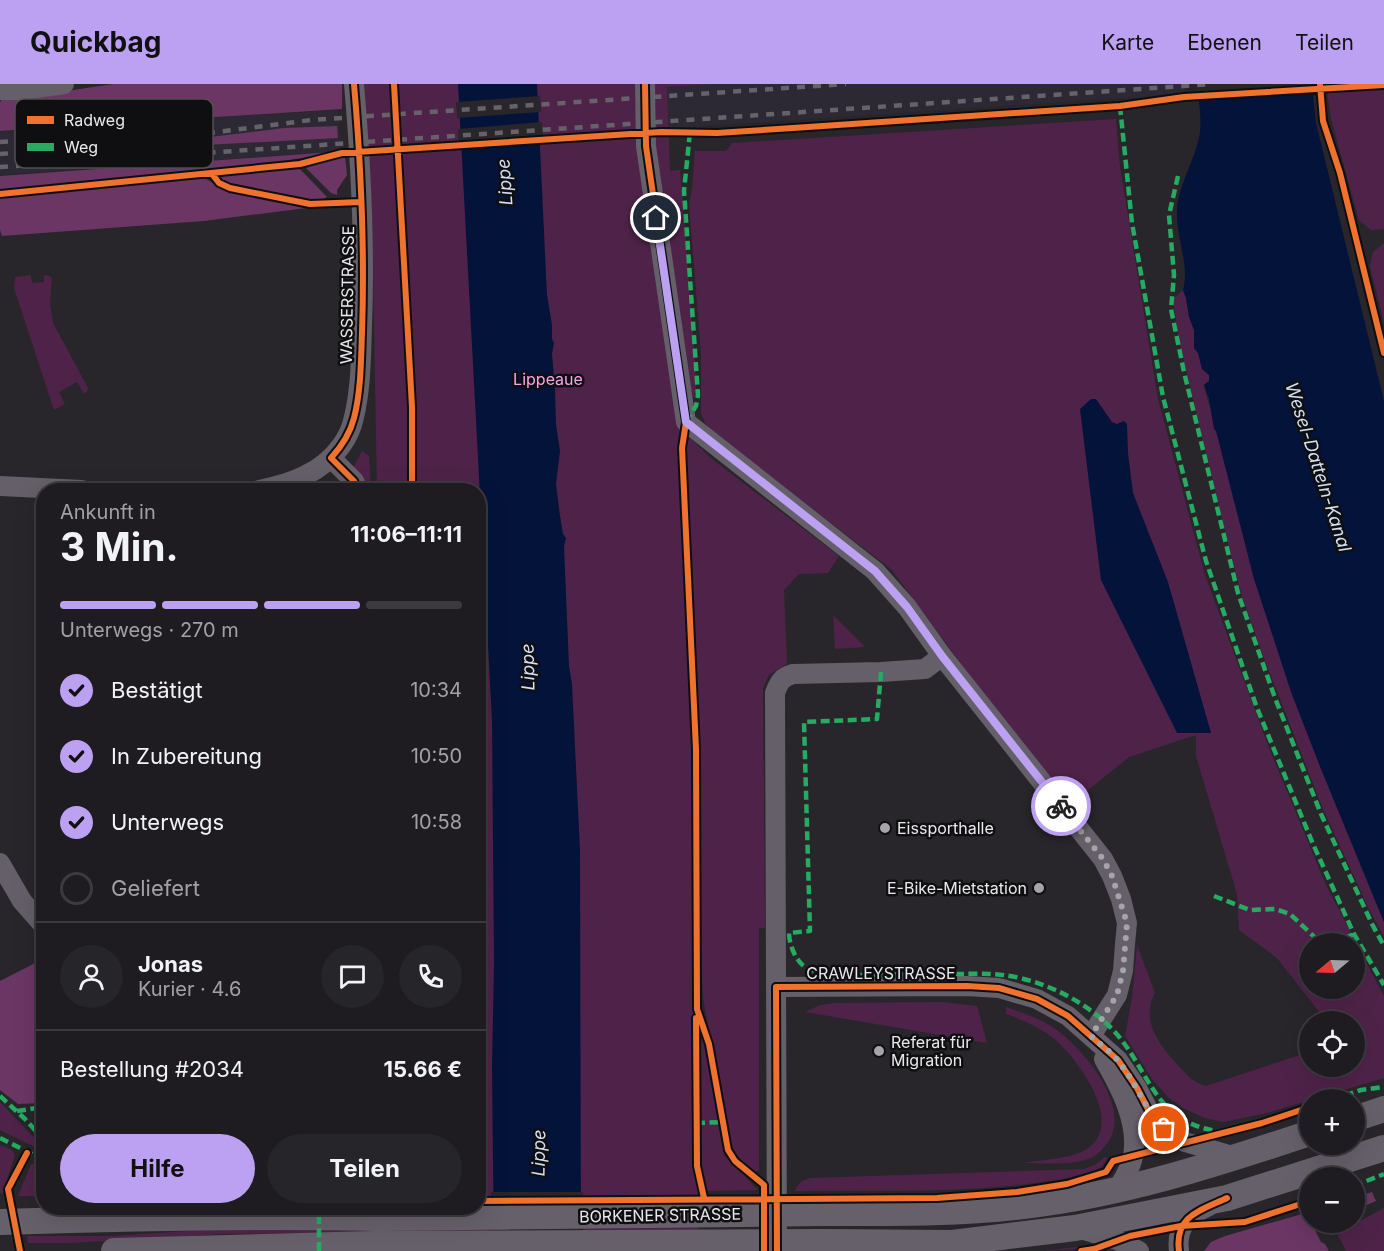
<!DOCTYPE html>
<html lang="de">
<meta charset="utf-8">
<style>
:root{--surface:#1e1c20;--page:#262529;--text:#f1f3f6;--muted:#a1a1a5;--line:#3c3a3e;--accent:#bca0f2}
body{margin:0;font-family:Inter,sans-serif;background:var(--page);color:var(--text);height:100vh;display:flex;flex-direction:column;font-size:22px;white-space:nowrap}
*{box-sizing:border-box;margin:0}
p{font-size:20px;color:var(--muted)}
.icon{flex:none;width:33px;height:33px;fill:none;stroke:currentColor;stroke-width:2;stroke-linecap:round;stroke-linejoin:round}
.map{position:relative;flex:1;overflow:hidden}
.panel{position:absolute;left:36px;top:399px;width:450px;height:732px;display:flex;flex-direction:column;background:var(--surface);border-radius:24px;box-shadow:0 6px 24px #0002,0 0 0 2px var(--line)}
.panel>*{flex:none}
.needle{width:39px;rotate:251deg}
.fabs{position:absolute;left:1299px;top:849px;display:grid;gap:12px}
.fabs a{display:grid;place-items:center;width:66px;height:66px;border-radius:50%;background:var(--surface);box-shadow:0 6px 24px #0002,0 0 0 2px var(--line);font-size:30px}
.pin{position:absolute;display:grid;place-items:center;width:51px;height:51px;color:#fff;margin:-26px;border:3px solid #fff;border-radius:50%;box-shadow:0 2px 6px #0007}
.courier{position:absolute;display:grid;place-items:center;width:60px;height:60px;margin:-30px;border:4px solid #bca0f2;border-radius:50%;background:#fff;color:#222;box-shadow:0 2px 8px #0007}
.summary em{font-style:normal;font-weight:700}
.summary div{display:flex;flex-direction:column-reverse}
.summary{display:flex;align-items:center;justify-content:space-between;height:102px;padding:0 24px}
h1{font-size:39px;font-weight:700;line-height:45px}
.bar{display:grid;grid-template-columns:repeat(4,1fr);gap:9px 6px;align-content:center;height:72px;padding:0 24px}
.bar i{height:8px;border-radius:4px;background:var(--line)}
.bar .current{background:var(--accent)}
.bar p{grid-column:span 4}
.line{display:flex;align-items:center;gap:15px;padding:0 24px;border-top:2px solid var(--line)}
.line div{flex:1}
.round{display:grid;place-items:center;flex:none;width:63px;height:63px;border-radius:32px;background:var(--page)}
ol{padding:0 24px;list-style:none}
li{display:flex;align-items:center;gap:18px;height:66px}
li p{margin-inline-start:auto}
li .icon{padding:6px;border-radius:50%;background:var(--accent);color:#111;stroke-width:4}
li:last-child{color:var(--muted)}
li i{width:33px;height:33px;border:3px solid var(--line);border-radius:50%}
.cta{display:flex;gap:12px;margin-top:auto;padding:12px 24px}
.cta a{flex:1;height:69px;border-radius:36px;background:var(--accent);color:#111;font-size:24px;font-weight:700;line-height:69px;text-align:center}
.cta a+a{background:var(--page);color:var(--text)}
header{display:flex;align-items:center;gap:36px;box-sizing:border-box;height:84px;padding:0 30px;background:var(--accent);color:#111}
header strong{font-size:28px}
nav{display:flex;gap:33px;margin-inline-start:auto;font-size:21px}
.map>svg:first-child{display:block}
.built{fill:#2c2934}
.green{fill:#4f2349;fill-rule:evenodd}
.forest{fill:#6b3664}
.water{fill:#04133a}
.pier{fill:#28262a}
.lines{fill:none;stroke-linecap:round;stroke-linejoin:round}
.minor{stroke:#645f68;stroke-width:20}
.major{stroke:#66606a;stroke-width:26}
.rail{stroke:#666269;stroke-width:4.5;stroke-dasharray:8 8;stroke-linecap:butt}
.major-bridge{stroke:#66606a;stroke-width:26}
.quiet{stroke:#26ab63;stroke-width:4.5;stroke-dasharray:9 4.5;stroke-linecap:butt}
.cycleway-casing{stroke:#0f0f11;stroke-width:10}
.cycleway{stroke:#ef722f;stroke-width:6}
.done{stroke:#a5a4a8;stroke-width:6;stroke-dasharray:0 10.8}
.route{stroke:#bca0f2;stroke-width:8}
.poi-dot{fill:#a5a4a8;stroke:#0f0f11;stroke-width:2}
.labels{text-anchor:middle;stroke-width:5;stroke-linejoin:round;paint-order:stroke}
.street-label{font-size:16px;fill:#e9e8ec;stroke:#0f0f11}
.park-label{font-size:16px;fill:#faa2ec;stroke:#0f0f11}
.poi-label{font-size:16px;fill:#e9e8ec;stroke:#0f0f11;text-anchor:start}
.water-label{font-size:18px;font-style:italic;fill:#d4dff2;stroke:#0f0f11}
.key{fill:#0f0f11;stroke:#505053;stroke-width:1.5}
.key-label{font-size:16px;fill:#e9e8ec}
</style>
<header>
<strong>Quickbag</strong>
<nav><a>Karte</a><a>Ebenen</a><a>Teilen</a></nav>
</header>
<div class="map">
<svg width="1384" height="1167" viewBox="0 0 1384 1167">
<rect width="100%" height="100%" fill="#28262a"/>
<path class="built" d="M719,0H1183L1184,10L661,45L658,4Z
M338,26L342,67L0,91V48Z"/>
<path class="green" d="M362,0H719L667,3L670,87L680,86L695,278L696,308L694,315L690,302L688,357L690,354L712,375L839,472L828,489L799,490L784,506L787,580L769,591L763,604L765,844H759V1086L753,1089L738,1074L731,1064L703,914L699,819L695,866L699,1167H382L393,1124H478V406H377L372,131L367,101Z
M1384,5V145L1371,146L1359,136L1331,35L1327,8Z
M1116,35L1120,83L1158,315L1205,491L1269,664L1325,799L1384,912V994L1267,1029L1223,1038L1205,1034L1185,1025L1168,1013L1152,995L1125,952L1132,914L1137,861L1155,909C1140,935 1159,961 1177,980C1186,990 1192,998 1206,1002L1309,968L1310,982H1354V938L1323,937L1320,929L1277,874L1239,846L1237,810L1196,672V651L1129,673L1071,720L979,604L891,485L713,349L705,339L701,329V269L689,120L692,104L695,67H726L732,59ZM1310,860H1354V904H1310Z
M1384,159V239L1370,182L1373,168Z
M31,191L32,199L44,198V191L50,192L52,195L50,220L53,239L88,304L87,308L84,310L77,298L59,308L65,320L54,326L14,204L15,193Z
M1183,206L1186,214L1189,233L1194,246L1202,285L1209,291V297L1204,301C1205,312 1211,321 1212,334L1319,680L1384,838V853L1368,823L1323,725L1262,569L1242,512L1231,471L1179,257L1173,215Z
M362,367L369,372L371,403H366L353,384Z
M833,531L865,563L835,565Z
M942,918L977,922L987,959L805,928L820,921L835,919Z
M1006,923C1023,929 1042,935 1057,946C1085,967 1136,1027 1105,1062C1101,1067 1097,1071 1091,1074C1071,1082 1043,1079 1022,1079C1040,1076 1070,1075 1085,1066C1128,1041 1077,973 1052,953C1040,944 1021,935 1006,930Z
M703,955L706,964L724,1071L758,1106L706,1107L700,1092V958Z
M0,1018L43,1063V1067L0,1046Z
M0,1061L12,1066L15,1071L2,1110L0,1109Z
M1105,1073L1107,1074C1104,1082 1099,1085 1091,1089C995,1111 893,1106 795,1107C798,1099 802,1096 811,1094L1084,1085L1095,1081Z
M38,1079L43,1081V1112H18L31,1080Z
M1384,1124V1167H1346L1338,1152L1339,1148Z
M376,1141L374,1149L222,1150L72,1159H28L27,1152H114L244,1143Z
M1092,1161L1105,1162L1123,1167L1094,1164L1044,1167Z"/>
<path class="forest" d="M113,0H342V25L0,47V18L2,15L20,14Z
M337,42L338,54L186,62L185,56L284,44Z
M332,68C223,91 111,95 0,107V92Z
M342,72H345L347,91L337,106V111L331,109L306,84Z
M299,84L327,113L319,118C301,114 230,104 221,94L226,91Z
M183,94L206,95L228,107L306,124L204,137L2,152L0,146V112Z
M43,875V1019L18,1020L0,1006V897Z
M1372,1108L1376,1117L1355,1126V1113Z
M1309,1128L1310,1138L1329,1139L1315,1146L1321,1158L1325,1160L1329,1167H1204L1211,1158L1225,1152Z"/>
<path class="water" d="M458,0H537L547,211L552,241V255L554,259L552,270L555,303L556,340L560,367L556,400L560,432L563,450L566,454L564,462L569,582L572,600L580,766L581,1167H494L492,983L494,880L492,636Z
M1197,0H1312L1316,39L1384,317V838L1319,680L1291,608L1254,495L1216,347L1214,345L1209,315L1204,301L1209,297V291L1202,285L1198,269L1194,264V246L1189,233L1186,214L1183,206C1190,181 1176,154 1177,128C1178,99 1197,74 1200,47C1202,32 1198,15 1197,0Z
M1091,315H1096L1112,338L1117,340L1124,337L1127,340L1128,369L1133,409L1168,498L1211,649H1177L1101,496L1080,325Z"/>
<path class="pier" d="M1194,0H1315L1316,6L1195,14Z
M540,12L541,28L457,34L456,18Z
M542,38L543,58L459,64L458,45Z
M491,1108H583L584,1167H491Z"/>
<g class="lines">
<path class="minor" d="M645,0L646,62L686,338L875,487L907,523L942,572L1103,775L1112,792L1121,815L1127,839L1125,860L1123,887L1117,911L1091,952
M0,6H22L64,0
M331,374L354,397L358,406
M0,402L82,406
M259,406C290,400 322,389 341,362C347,354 352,343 354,333C361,304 361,272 362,242C365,162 361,80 354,0
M0,779L22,817L44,842
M776,903L967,902L999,904L1037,915L1068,932L1118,976L1137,1004L1151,1031L1164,1045L1185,1058L1236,1073
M1104,975C1120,1003 1139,1038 1133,1072C1131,1084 1123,1096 1117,1106
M1077,1144L1117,1156L1139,1167
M777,1167L775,609C779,598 782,593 793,590L881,588L925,585L942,572
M1179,1167C1176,1143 1188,1131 1209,1122"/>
<path class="major" d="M1354,1035L1384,1025
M823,1129C890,1129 957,1130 1023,1122C1122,1111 1216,1080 1310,1049
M0,1138C126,1134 251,1131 377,1134
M823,1158L952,1159L1075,1144L1227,1114L1384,1064
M114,1167L373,1160"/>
<path class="rail" d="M0,58L170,46
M0,70L116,61L311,36L846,0
M0,83L1213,0"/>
<path class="major-bridge" d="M377,1134L823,1129
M373,1160L823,1158"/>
<path class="quiet" d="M1120,22L1132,139L1163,313L1206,477L1257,624L1313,760L1354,850L1384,901
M1178,92L1169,131L1174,191L1171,225L1184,288L1238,509L1275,614L1321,730L1372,840L1384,862
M686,338L696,322L698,311L684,107L690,48
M881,588L877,635L804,638L810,847L789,849C789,860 796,879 807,884C820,891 850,891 865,891C894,890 923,891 952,890C977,890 994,888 1020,894C1053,902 1082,917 1107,940C1150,980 1149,1037 1217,1047
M1214,812L1250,826L1275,825L1290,830L1322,860
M1332,860L1354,850
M0,1012L25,1035L44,1056
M1332,1016L1361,1006L1384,1003
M17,1027L44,1023
M696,1039L722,1038
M0,1054L44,1076
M1354,1102L1384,1090
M319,1167V1124"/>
<defs>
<path id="cycleway" d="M354,0C361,82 365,165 362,248C361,276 361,307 354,334C350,350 342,362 331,374L354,397L358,406
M394,0L412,323V406
M645,0L646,62L686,338L682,364L696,665L697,925L709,960L728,1066L735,1077L764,1101V1167
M1320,0L1323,37L1340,89L1384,269
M212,90L219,99L230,104L310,120L361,118
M0,110L300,80L342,69L661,48L717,49L808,43L1120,22L1184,13L1384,1
M696,934L697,1082L704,1114
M478,1117L937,1114L1017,1108L1067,1100L1106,1088L1113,1077L1262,1039L1310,1023
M20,1167L8,1105L27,1069
M777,1167L776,903L967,902L999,904L1037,915L1068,932L1118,976L1137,1004L1151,1031L1164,1045L1185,1058
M1081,1167L1094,1165L1130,1152L1181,1142L1245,1138L1310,1117
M1179,1167C1174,1132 1201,1126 1227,1114"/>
</defs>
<use href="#cycleway" class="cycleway-casing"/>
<use href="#cycleway" class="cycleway"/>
</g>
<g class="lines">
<path class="done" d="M1061,722L1103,775L1112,792L1127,839L1123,887L1117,911L1091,952C1100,960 1111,968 1119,978C1136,999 1145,1025 1164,1045"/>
<path class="route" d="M656,134L686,338L875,487L907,523L942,572L1061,722"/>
</g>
<g class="poi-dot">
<circle cx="885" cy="744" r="6"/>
<circle cx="1039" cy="804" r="6"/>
<circle cx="879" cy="967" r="6"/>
</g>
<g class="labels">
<g class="street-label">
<text transform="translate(347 211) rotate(-89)" y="6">WASSERSTRASSE</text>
<text x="881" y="895">CRAWLEYSTRASSE</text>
<text transform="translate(660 1131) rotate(-1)" y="6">BORKENER STRASSE</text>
</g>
<g class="park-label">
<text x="548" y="301">Lippeaue</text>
</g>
<g class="poi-label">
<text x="897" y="750">Eissporthalle</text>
<text x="1027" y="810" text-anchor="end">E-Bike-Mietstation</text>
<text x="891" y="964">Referat für<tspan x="891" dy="18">Migration</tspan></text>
</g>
<g class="water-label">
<text transform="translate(505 98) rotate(-94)" y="6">Lippe</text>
<text transform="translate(1318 383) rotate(72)" y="6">Wesel-Datteln-Kanal</text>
<text transform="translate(528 583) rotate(-91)" y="6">Lippe</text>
<text transform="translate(539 1069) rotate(-89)" y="6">Lippe</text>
</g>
</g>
<rect x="15" y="15" width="198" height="69" rx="9" class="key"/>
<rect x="27" y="32" width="27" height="8" fill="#ef722f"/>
<rect x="27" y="59" width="27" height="8" fill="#26ab63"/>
<g class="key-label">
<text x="64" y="42">Radweg</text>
<text x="64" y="69">Weg</text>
</g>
</svg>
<div class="fabs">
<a><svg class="needle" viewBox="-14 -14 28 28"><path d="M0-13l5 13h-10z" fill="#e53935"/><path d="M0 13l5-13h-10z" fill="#a1a1a5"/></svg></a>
<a><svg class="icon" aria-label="locate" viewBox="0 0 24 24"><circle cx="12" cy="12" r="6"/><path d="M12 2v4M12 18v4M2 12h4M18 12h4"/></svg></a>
<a>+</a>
<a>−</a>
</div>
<div class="pin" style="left:1164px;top:1045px;background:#ea580c"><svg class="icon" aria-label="bag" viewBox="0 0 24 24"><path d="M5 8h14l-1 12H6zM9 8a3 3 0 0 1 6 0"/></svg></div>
<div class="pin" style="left:656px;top:134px;background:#1f2937"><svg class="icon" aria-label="home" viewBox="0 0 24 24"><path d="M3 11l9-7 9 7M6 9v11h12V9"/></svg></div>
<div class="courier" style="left:1061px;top:722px"><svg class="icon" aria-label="bike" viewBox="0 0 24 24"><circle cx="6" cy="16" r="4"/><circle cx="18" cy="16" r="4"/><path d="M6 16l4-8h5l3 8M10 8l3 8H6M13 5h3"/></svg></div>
<section class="panel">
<div class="summary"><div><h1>3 Min.</h1><p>Ankunft in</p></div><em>11:06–11:11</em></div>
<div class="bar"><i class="current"></i><i class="current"></i><i class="current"></i><i></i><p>Unterwegs · 270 m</p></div>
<ol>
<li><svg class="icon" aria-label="check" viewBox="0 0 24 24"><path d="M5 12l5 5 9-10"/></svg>Bestätigt<p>10:34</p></li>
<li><svg class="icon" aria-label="check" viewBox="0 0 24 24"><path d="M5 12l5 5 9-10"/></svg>In Zubereitung<p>10:50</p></li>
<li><svg class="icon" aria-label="check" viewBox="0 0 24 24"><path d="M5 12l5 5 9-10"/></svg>Unterwegs<p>10:58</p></li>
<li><i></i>Geliefert</li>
</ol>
<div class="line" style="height:108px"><a class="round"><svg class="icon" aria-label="person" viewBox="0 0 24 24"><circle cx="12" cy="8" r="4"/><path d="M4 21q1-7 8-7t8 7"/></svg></a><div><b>Jonas</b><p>Kurier · 4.6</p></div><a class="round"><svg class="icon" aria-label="chat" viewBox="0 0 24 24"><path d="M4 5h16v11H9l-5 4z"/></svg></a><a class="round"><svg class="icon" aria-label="phone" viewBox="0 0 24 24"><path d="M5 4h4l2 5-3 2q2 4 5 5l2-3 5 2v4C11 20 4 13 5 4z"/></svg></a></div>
<div class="line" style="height:78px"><div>Bestellung #2034</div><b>15.66 €</b></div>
<div class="cta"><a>Hilfe</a><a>Teilen</a></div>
</section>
</div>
